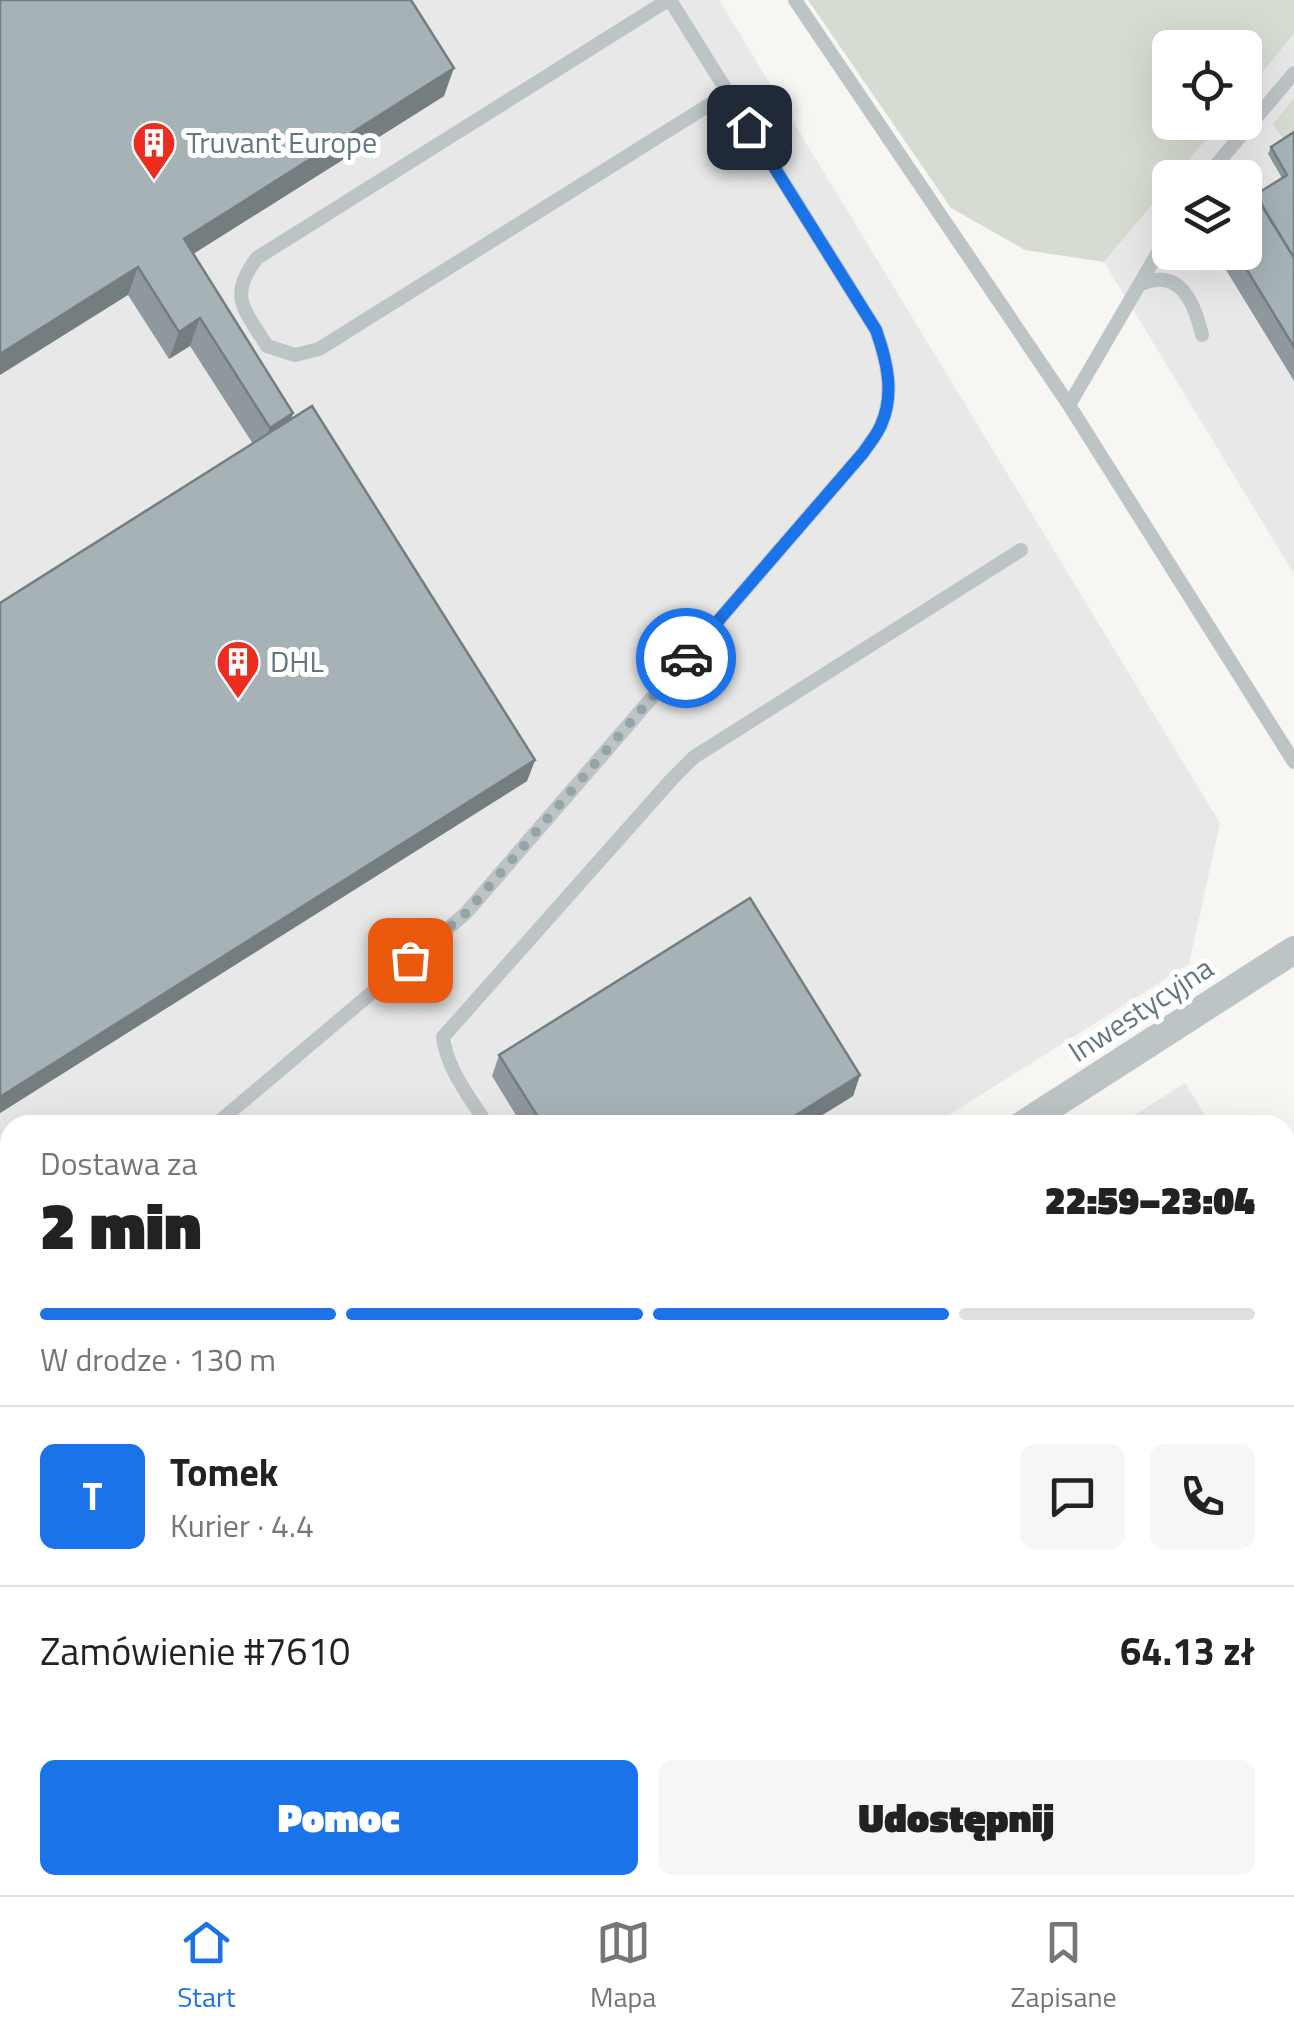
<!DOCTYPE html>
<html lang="pl">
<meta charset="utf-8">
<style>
:root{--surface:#fff;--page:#f6f6f6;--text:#222;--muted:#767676;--line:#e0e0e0;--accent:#1a73e8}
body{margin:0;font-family:"Titillium Web",sans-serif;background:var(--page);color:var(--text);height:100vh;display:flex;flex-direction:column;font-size:38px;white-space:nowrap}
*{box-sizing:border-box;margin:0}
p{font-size:32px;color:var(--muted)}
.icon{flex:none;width:55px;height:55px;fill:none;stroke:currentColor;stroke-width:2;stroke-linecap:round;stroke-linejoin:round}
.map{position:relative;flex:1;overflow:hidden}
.details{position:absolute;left:0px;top:1115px;width:1295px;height:780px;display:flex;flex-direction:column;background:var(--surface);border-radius:30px 30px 0 0;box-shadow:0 10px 40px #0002}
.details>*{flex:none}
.fabs{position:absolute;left:1152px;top:30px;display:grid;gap:20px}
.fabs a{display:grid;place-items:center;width:110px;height:110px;border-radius:15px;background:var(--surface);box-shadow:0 10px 40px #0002;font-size:50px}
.pin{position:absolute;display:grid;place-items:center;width:85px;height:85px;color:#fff;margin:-42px;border-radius:20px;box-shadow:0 5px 15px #0006}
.courier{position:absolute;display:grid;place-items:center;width:100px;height:100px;margin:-50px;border:8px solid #1a73e8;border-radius:50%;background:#fff;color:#222;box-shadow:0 2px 12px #0007}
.head em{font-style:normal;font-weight:800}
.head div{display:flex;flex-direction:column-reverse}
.head{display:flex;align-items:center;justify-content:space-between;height:170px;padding:0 40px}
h1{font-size:65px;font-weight:800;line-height:75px}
.bar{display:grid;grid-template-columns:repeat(4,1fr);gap:15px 10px;align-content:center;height:120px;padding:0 40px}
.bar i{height:12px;border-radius:8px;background:var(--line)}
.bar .selected{background:var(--accent)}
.bar p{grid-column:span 4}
.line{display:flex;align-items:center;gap:25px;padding:0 40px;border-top:2px solid var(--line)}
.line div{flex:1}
.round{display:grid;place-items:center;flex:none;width:105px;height:105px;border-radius:15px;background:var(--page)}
.primary-button{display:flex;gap:20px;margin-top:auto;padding:20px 40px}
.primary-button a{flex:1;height:115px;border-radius:15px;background:var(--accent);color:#fff;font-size:40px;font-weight:800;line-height:115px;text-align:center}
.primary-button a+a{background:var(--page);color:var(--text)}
.menu{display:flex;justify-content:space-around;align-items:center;height:140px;border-top:2px solid var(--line);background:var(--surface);font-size:28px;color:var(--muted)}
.menu a{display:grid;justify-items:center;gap:5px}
.menu .selected{color:var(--accent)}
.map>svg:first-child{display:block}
.built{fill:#e7e8e7}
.green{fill:#d7dcd2}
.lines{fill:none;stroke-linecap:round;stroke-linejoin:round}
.service{stroke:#bdc4c6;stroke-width:14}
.minor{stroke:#bdc4c6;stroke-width:28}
.wall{fill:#8f999d}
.shaded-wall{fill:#747d7f}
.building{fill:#a6b2b6;stroke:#747d7f;stroke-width:2.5}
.done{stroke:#95a4a8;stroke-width:10;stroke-dasharray:0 18}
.route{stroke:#1a73e8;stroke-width:12}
.labels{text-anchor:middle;stroke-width:10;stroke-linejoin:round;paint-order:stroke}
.poi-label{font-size:30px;fill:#607880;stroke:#fff;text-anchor:start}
.street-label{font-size:30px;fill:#607880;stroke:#fff}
</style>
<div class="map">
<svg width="1294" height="1895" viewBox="0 0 1294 1895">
<rect width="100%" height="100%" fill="#f7f6f3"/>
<path class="built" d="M0,0H719L1220,823L1189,964L933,1125H10V1358L0,1364Z
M1294,34V574L1104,262L1170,183V252H1245V178L1175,177L1220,123L1245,122V93Z
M1185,1083L1211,1125H1119Z
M1285,1246L1294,1261V1895H0V1831L10,1824V1885H1285Z
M10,1418V1710L0,1716V1429Z"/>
<path class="green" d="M808,0H1294V34L1245,93V48H1170V122L1220,123L1175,177L1170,178V183L1104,262L1025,250L951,208Z
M1294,98V132L1283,139L1273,124Z"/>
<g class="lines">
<path class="service" d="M668,0L257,258C227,297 245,310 267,346L295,355L319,349L728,93
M795,0L1069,405L1294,762
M1205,178L1294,73
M1139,285C1179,266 1194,301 1202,335
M1069,405L1170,232
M215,1125L466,913L863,453C869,444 877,435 881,425C895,394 887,361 876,330L670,0
M487,1125C470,1097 447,1070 443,1037L672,779L694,757L1021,550
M0,1272L10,1265
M1285,1357L1294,1362
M0,1863L10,1857"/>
<path class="minor" d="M1022,1125L1294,950
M0,1771L10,1765"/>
</g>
<path class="wall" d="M0,0L444,96L193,254L293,413L291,420L535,760L527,781L0,1113V603L253,444L190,346L169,359L128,295Z
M1294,132V381L1215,252H1245L1255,195L1282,178L1268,154L1271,147Z
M499,1055L860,1075L853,1096L806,1125H522L492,1076Z"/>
<path class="shaded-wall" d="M454,68L444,96L174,266L184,239Z
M138,267L128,295L0,375V354Z
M200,318L190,346L169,359L179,332Z
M293,413L283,440L260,455L270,428Z
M535,760L527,781L0,1113V1097Z
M860,1075L853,1096L806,1125H780Z
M10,1623V1639L0,1645V1629Z
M1294,1753V1769L1285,1775V1758Z
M1086,1885H1111L1096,1895H1070Z"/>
<path class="building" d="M0,0H411L454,68L184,239L293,413L270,428L200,318L179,332L138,267L0,354Z
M1294,132V258L1255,195L1287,175L1271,147Z
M1251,187L1294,258V347L1236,252H1245V191Z
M312,406L535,760L0,1097V603Z
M750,898L860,1075L780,1125H543L499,1055Z
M364,1120L368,1125H356Z
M10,1499V1623L0,1629V1506Z
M1294,1608V1753L1285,1758V1613Z
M87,1885H1086L1070,1895H71Z"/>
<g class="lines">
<path class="done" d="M410,960L466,913L686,658"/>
<path class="route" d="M686,658L863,453C869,444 877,435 881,425C895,394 887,361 876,330L749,127"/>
</g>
<defs>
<symbol id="building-pin" viewBox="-11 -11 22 30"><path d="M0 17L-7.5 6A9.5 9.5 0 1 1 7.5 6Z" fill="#eb2c1f" stroke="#fff"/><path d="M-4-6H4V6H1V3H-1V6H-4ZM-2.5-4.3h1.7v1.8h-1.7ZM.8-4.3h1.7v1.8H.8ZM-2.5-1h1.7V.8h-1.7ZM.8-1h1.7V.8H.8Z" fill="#fff"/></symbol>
</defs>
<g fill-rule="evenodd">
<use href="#building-pin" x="129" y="118" width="50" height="68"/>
<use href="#building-pin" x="213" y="637" width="50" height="68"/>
</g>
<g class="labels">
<g class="poi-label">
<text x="186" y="153">Truvant Europe</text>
<text x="270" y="672">DHL</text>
</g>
<g class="street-label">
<text transform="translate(1141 1010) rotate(-33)" y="10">Inwestycyjna</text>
</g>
</g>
</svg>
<div class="fabs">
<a><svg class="icon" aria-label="locate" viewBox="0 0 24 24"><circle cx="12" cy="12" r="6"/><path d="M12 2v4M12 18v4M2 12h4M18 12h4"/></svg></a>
<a><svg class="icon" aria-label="layers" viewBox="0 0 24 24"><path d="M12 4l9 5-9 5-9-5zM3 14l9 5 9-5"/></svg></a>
</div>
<div class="pin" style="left:410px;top:960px;background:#ea580c"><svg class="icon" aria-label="bag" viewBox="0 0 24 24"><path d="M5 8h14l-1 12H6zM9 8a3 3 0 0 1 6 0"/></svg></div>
<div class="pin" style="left:749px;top:127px;background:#1f2937"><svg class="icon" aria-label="home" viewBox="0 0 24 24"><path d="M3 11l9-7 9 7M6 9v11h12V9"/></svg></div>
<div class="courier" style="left:686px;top:658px"><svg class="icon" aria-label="car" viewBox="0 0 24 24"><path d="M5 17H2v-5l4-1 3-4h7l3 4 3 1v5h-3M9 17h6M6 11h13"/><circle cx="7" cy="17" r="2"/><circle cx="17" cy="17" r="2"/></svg></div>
<section class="details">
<div class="head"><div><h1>2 min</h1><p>Dostawa za</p></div><em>22:59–23:04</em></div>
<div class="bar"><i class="selected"></i><i class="selected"></i><i class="selected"></i><i></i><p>W drodze · 130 m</p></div>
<div class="line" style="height:180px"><b class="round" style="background:var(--accent);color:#fff">T</b><div><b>Tomek</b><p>Kurier · 4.4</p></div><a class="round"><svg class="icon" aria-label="chat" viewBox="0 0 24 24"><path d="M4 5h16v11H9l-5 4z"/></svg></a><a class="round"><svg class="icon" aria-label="phone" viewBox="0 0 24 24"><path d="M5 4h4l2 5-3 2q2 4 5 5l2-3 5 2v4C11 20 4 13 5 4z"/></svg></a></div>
<div class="line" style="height:130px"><div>Zamówienie #7610</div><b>64.13 zł</b></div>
<div class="primary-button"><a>Pomoc</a><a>Udostępnij</a></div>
</section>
</div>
<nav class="menu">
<a class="selected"><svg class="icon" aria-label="home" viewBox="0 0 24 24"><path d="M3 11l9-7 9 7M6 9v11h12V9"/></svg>Start</a>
<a><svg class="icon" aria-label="map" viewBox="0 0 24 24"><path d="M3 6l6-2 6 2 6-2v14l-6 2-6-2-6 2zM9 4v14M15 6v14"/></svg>Mapa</a>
<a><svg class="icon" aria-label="saved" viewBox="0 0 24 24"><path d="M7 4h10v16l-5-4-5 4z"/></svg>Zapisane</a>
</nav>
